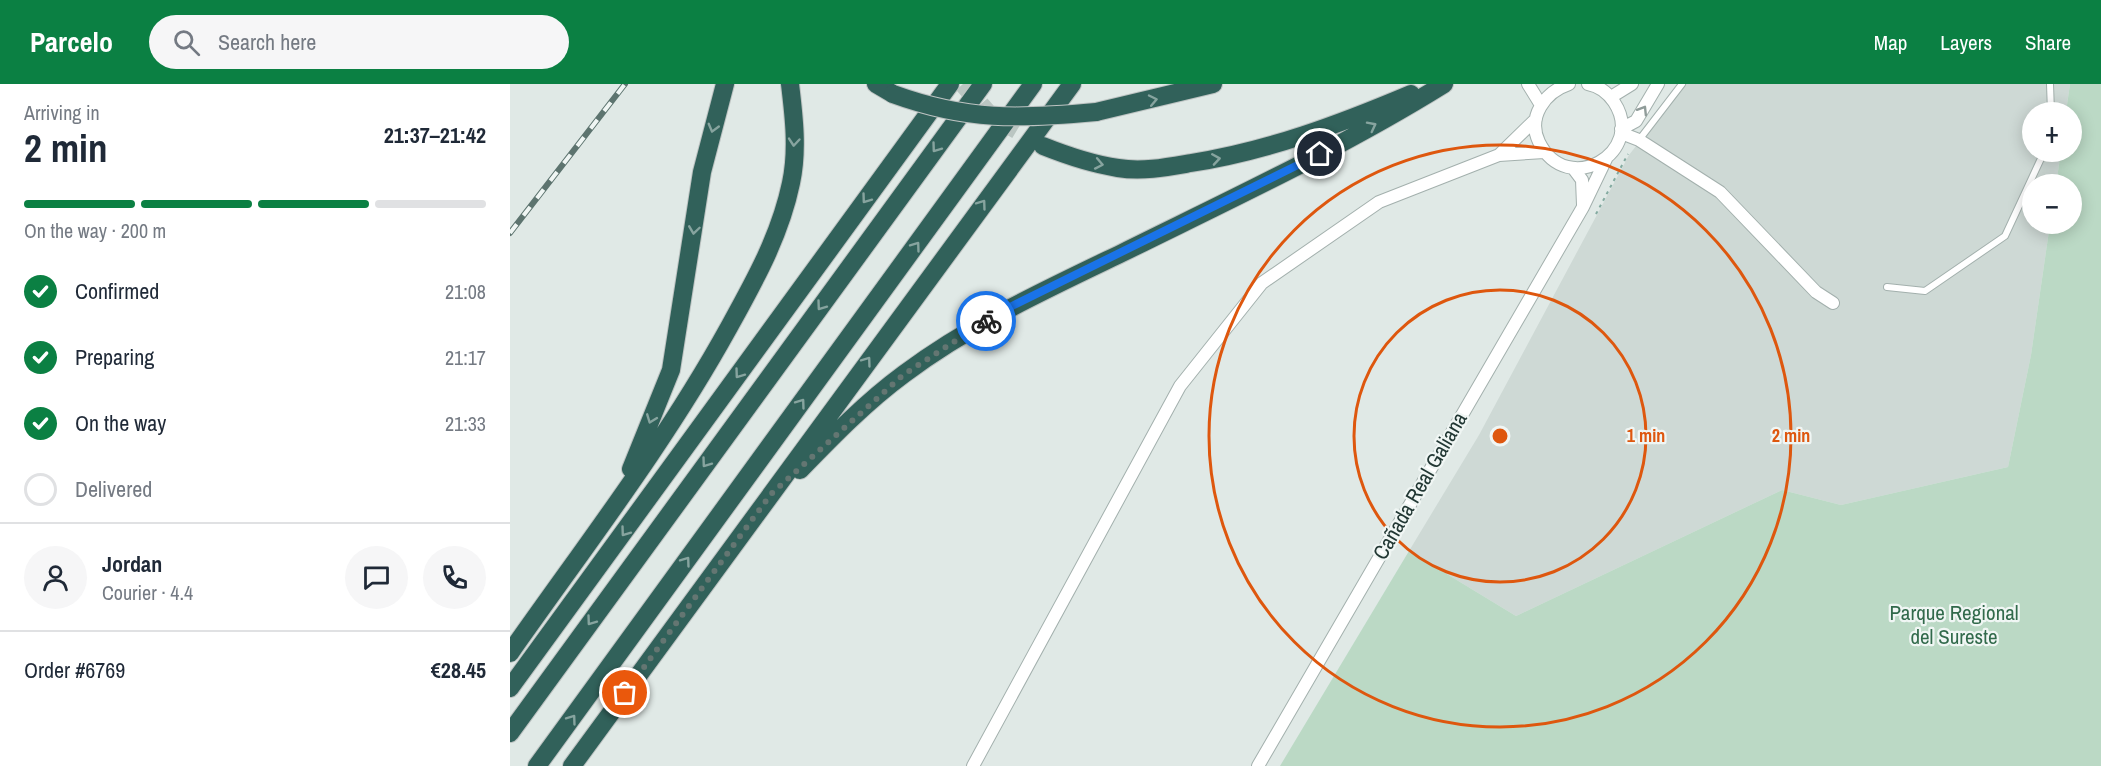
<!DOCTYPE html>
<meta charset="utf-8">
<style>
:root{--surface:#fff;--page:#f6f6f7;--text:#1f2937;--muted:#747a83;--line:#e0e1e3;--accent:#0b8043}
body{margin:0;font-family:"Archivo Narrow",sans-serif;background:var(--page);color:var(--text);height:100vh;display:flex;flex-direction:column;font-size:22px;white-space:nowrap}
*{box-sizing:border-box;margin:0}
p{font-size:20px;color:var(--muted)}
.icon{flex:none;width:33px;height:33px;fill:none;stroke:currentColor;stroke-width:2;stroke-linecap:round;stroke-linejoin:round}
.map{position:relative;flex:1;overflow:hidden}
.drawer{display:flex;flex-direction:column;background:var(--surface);width:510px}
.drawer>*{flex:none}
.controls{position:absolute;left:1512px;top:18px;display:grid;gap:12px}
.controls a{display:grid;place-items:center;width:60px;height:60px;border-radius:50%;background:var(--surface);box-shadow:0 3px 15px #0003;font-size:30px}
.pin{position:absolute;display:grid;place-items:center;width:51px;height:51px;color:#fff;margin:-26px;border:3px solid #fff;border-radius:50%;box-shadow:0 2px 6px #0007}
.courier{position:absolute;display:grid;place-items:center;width:60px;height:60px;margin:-30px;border:4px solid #1a73e8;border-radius:50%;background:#fff;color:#222;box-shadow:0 2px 8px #0007}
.head em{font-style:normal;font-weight:800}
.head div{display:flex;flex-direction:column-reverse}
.head{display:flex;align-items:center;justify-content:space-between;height:102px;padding:0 24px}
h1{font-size:39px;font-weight:800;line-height:45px}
.bar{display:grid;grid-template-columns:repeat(4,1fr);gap:9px 6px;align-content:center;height:72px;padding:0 24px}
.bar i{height:8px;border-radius:4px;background:var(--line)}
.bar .on{background:var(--accent)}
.bar p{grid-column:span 4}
.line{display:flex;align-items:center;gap:15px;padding:0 24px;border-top:2px solid var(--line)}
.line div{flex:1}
.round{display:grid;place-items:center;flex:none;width:63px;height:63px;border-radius:32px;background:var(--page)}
ol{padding:0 24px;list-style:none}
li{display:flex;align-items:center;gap:18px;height:66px}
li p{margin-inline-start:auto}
li .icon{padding:6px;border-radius:50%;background:var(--accent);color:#fff;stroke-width:4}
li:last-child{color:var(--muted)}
li i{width:33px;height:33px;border:3px solid var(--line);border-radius:50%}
header{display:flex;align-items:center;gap:36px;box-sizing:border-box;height:84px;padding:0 30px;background:var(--accent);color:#fff}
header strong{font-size:28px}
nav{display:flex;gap:33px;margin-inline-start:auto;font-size:21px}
.search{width:420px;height:54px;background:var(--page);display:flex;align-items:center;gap:15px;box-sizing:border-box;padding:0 21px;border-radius:33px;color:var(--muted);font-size:22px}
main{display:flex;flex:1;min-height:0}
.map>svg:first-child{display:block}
.built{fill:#ced9d5}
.green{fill:#bbd9c5}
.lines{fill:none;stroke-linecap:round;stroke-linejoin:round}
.highway-tunnel{stroke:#bac6c2;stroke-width:18;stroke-dasharray:18 9;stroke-linecap:butt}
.lane-casing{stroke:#a3b0ad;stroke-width:8}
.street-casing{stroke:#a3b0ad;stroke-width:14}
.highway-casing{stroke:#bdc3c2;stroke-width:20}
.path{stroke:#83aaa0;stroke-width:2;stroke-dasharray:3 4.5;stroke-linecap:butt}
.lane{stroke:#fff;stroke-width:6}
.street{stroke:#fff;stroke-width:12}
.highway{stroke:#31615a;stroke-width:18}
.rail-casing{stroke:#5d746f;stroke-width:6}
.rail{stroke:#f0f6f4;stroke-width:4;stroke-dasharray:11;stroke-linecap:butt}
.highway-bridge-casing{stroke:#bdc3c2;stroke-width:20;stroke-linecap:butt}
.highway-bridge{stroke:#31615a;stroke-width:18}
.oneway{stroke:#87a49f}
.oneway2{stroke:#909c9a}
.done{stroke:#647672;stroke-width:6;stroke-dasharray:0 10.8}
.route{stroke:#1a73e8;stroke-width:8}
.ring{fill:none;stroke:#de570e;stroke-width:3}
.labels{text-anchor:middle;stroke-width:4.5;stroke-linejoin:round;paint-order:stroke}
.street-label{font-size:21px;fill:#223834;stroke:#f0f6f4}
.park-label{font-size:21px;fill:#316a4b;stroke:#f0f6f4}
.centre{fill:#de570e;stroke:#f0f6f4;stroke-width:3}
.ring-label{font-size:18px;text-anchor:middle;font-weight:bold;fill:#de570e;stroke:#f0f6f4;stroke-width:4.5;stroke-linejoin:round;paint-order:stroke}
</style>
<header>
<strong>Parcelo</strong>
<div class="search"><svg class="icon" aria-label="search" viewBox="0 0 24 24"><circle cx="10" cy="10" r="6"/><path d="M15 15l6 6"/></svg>Search here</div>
<nav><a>Map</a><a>Layers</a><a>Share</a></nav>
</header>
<main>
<section class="drawer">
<div class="head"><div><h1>2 min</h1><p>Arriving in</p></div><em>21:37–21:42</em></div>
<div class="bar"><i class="on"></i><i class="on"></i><i class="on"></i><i></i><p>On the way · 200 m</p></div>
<ol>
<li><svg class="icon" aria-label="check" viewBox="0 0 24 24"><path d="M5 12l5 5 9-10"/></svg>Confirmed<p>21:08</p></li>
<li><svg class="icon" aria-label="check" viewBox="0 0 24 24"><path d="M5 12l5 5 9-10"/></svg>Preparing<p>21:17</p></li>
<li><svg class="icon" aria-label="check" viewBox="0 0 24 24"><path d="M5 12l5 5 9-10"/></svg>On the way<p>21:33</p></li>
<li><i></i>Delivered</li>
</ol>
<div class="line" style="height:108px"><a class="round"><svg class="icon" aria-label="person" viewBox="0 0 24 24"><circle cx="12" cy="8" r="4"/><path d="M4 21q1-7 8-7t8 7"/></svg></a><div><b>Jordan</b><p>Courier · 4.4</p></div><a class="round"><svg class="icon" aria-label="chat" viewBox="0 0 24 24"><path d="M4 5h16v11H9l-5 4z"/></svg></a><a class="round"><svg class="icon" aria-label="phone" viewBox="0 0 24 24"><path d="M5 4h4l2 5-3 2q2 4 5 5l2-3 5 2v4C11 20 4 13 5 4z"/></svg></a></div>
<div class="line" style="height:78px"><div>Order #6769</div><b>€28.45</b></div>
</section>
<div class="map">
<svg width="1591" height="682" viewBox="0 0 1591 682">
<rect width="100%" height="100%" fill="#e0e9e6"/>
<path class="built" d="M1169,0H1560L1556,28H1522V68H1551L1546,100H1522V140H1540L1521,271L1498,383L1331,421L1272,406L1006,532L899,467L969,351L1119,71L1155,25Z"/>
<path class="green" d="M1560,0H1591V682H770L899,467L1006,532L1272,406L1331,421L1498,383L1521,271L1540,140H1562V100H1546L1551,68H1562V28H1556Z"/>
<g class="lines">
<path class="highway-tunnel" d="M453,0L478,29L533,62"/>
<defs>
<path id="lane" d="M1540,0L1541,28
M1129,56L1172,0
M1377,203L1415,207L1495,152L1534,68"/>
<path id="street" d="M1018,0L1031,21
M1059,0C1035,8 1017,33 1029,58C1057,115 1137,68 1104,18C1098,9 1089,2 1078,0
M1101,13L1122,0
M1111,45L1126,37L1148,0
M1111,49L1129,56L1210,108L1306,208L1323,219
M989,71L1026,35
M1063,84L1072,96L1073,121
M463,682L670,302L752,199L869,118L989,71L1034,68
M748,682L1073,123L1097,73"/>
<path id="highway" d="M366,0L383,10
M586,28L703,0
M533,62C558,72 582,80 608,84C633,88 658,83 681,79C758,67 830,40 901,10
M121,385L161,286L192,88L215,0
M290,386C323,352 356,318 394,290C461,240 537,205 612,169C721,115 831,64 934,0
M0,569C75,462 155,359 218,245C244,198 270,152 281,99C288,67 284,33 280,0
M0,604L440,0
M0,649L473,0
M27,682L523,0
M62,682L562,0"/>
</defs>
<use href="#lane" class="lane-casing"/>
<use href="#street" class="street-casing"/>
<use href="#highway" class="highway-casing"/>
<path class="path" d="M1086,130L1118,70"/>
<use href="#lane" class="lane"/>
<use href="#street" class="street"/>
<use href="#highway" class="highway"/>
<defs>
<path id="rail" d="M0,149L115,0"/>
</defs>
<use href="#rail" class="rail-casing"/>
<use href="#rail" class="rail"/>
<defs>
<path id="highway-bridge" d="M383,10C457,37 509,35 586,28"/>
</defs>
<use href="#highway-bridge" class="highway-bridge-casing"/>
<use href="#highway-bridge" class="highway-bridge"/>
</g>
<defs><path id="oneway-chevron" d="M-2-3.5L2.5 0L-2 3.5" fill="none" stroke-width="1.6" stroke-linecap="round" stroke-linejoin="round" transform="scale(1.5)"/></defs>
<g class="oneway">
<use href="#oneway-chevron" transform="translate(643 16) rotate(-12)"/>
<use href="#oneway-chevron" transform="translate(862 42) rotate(-27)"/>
<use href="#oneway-chevron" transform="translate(203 44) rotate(105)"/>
<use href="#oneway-chevron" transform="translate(284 58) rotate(95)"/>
<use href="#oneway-chevron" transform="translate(426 64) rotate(126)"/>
<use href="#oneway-chevron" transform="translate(706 75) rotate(-9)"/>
<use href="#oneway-chevron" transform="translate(589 80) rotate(11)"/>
<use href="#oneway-chevron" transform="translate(356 115) rotate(126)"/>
<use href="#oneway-chevron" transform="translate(472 120) rotate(-54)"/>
<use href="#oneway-chevron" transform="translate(184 146) rotate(98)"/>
<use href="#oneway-chevron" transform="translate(406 162) rotate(-54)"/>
<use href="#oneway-chevron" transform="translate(311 222) rotate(126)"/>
<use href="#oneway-chevron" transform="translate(357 277) rotate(-54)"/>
<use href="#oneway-chevron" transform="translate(229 290) rotate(126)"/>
<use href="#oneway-chevron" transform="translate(291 319) rotate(-54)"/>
<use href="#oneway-chevron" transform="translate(141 335) rotate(111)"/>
<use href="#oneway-chevron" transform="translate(196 379) rotate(126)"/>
<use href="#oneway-chevron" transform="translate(115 448) rotate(126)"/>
<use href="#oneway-chevron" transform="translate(176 477) rotate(-54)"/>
<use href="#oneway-chevron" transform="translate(81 537) rotate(126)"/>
<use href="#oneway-chevron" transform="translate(62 635) rotate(-54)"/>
</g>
<use class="oneway2" href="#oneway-chevron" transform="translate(1133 26) rotate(-58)"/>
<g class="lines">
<path class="done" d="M115,609L261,410L393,291L476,237"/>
<path class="route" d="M476,237L502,222L810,70"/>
</g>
<g class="ring">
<circle cx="990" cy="352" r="146"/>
<circle cx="990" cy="352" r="291"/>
</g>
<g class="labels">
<g class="street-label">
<text transform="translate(910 402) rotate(-60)" y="7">Cañada Real Galiana</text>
</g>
<g class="park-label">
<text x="1444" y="536">Parque Regional<tspan x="1444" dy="24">del Sureste</tspan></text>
</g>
</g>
<circle cx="990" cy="352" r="9" class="centre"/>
<g class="ring-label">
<text x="1136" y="358">1 min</text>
<text x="1281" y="358">2 min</text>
</g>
</svg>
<div class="controls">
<a>+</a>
<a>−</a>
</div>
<div class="pin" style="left:115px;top:609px;background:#ea580c"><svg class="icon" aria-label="bag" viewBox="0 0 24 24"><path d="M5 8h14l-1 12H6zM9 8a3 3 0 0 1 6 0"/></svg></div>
<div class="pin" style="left:810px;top:70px;background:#1f2937"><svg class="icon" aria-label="home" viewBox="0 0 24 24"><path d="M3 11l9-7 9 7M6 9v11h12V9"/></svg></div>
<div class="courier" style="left:476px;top:237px"><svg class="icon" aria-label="bike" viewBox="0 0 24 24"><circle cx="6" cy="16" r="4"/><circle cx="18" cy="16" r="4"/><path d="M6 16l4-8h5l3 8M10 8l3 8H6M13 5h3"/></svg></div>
</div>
</main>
